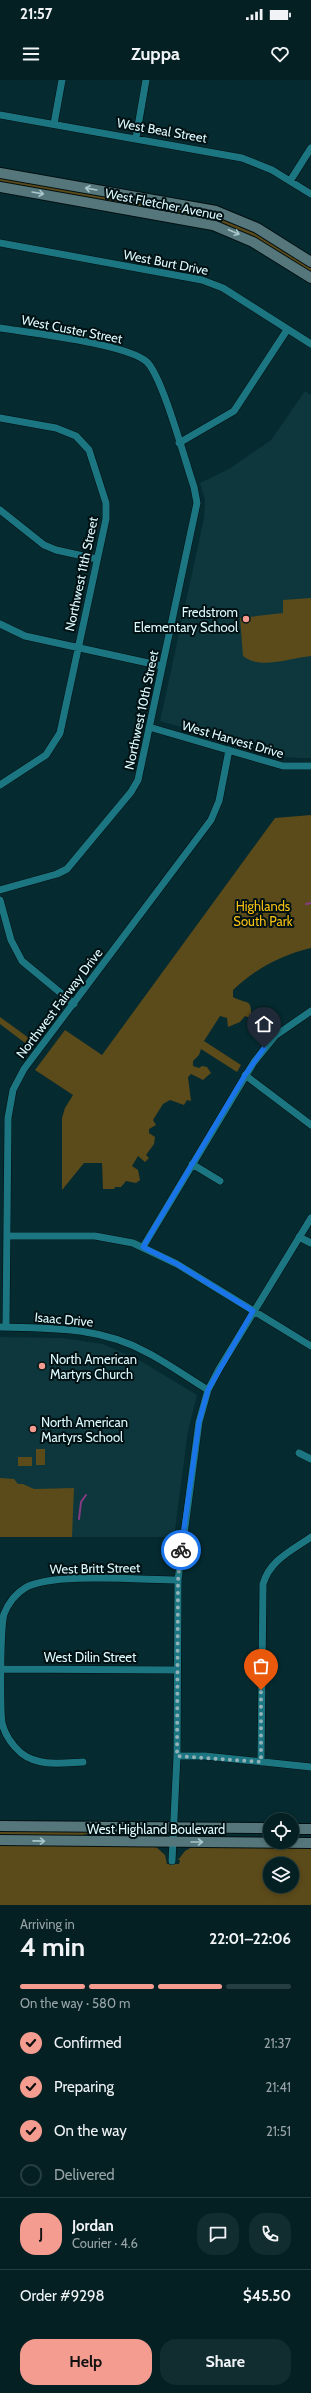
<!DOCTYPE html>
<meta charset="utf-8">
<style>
:root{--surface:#042023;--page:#122d30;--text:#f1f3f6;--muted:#97a3a6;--line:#253e41;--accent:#f59c90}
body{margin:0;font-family:Cabin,sans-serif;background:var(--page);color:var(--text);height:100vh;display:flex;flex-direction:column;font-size:15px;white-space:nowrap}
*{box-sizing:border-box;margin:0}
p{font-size:13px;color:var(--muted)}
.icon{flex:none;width:22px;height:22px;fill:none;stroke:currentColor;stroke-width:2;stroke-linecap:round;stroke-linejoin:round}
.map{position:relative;height:1825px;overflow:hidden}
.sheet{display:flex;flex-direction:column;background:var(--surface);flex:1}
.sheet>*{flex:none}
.fabs{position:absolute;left:263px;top:1733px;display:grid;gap:8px}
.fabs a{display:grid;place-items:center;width:36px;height:36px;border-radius:50%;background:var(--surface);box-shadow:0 2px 6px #0003,0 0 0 1px var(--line);font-size:20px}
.pin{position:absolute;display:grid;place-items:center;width:34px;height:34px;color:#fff;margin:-41px -17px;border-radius:50% 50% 50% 0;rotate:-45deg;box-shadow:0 0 4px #0007}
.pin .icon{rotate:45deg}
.courier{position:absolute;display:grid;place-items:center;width:40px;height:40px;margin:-20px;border:3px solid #1a73e8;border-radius:50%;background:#fff;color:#222;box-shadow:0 1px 5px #0007}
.head em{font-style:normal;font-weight:700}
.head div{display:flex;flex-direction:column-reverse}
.head{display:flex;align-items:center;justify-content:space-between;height:68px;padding:0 20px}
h1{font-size:26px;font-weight:700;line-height:30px}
.bar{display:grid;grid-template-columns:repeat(4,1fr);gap:6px 4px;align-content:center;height:48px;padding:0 20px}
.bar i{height:5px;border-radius:3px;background:var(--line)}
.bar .current{background:var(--accent)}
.bar p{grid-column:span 4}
.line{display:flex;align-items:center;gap:10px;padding:0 20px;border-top:1px solid var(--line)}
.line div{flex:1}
.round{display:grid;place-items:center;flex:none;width:42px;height:42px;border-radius:16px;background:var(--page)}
ol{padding:0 20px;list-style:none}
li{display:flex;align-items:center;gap:12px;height:44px}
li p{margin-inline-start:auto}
li .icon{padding:4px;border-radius:50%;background:var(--accent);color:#111;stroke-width:4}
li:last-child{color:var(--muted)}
li i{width:22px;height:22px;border:2px solid var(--line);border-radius:50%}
.action{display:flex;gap:8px;margin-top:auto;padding:8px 20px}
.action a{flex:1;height:46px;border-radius:16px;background:var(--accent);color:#111;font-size:16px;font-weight:700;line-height:46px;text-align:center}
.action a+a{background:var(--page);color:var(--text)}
.status{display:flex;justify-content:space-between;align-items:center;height:28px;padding:0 20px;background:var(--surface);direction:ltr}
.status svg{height:11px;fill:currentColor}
header{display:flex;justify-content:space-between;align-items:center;height:52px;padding:0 20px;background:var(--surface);font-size:18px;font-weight:700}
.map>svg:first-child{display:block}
.built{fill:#0d373d}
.green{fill:#5b4a1a;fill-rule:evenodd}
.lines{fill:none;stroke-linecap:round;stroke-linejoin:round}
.stream{stroke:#863c84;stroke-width:2}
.minor-casing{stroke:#031012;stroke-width:8}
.secondary-casing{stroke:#031012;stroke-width:12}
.minor{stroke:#1b7682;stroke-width:7}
.secondary{stroke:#55777b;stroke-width:10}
.oneway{stroke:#a7c6ca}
.done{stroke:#91b1b6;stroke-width:4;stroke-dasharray:0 7.2}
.route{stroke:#1a73e8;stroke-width:5}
.poi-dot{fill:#f59c90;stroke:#001114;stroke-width:1.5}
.labels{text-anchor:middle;stroke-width:4;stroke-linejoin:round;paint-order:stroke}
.street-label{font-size:13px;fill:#ddfafe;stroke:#001114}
.poi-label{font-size:13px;fill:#ddfafe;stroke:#001114;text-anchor:start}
.park-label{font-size:13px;fill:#f5c013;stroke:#001114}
</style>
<div class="status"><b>21:57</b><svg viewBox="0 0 49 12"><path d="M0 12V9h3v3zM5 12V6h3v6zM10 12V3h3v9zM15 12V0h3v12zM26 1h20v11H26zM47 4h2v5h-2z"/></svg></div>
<header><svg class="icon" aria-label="menu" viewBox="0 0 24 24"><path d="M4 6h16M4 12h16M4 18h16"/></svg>Zuppa<svg class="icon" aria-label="heart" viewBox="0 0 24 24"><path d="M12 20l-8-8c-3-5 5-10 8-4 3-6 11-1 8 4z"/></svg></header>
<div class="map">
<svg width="311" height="1825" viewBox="0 0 311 1825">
<rect width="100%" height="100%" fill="#052a2f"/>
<path class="built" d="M305,311L311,315V678H298L284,677L160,641L204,438L205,420L200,403L229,389L271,360Z
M0,1257L62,1258L103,1264L141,1281L197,1315L188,1351L174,1457H0Z"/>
<path class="green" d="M0,97L223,138L253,151L311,187V193L250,155L217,141L0,102Z
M311,518V576C290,578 260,590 243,576L240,538L283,533V520Z
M311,735V868C281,875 255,889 233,910V917C250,926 250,916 252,939L245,936L240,942L228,947L227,938L220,936L204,961L241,985L237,992L201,969L199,975L193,981V986L199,988L202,986L207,987L211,993L203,1000L191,994L188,997L191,1021L187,1020L184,1025L170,1020L163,1024L153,1040L156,1045L149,1049V1053L155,1057L154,1064L146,1075L149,1078L145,1082L138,1076L132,1086L138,1090L140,1100L136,1103L126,1101L121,1107H115L114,1109H103L102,1083H84L62,1110V1038L65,1028L73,1015L35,990L65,950L102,975L275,738Z
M0,937L33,961L29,966L0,944Z
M36,1369H45V1385H36Z
M18,1377H32V1386H18Z
M0,1398L14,1399L18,1404H23L34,1409L74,1408L72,1457H0Z
M0,1750L102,1751L82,1755H0Z
M0,1764L155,1766L165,1775L167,1784H179L180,1780H178L185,1771L192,1767H311V1825H0ZM270,1784H292V1806H270Z"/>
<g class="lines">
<path class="stream" d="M306,824L311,823
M79,1439L81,1422L86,1415"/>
<defs>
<path id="minor" d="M0,35L242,78L272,90L311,114
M54,44L62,0
M136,58L146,0
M290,101L311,68
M0,163L202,200L223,208L311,264
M0,248C31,253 127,264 147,282C163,298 185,381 194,407L197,423L138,700L131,712L67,789L57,794L0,810
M0,338L56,348L76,356L89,370L106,423V439L60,653L46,675L0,705
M179,363L234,331L287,250
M0,430L44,465L56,470L97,479
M0,544L25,556L162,586
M149,647L283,686H311
M0,820L11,860L22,881L74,924
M245,995L311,1045
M192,1084L220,1101
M7,1156H95L133,1163L177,1184L311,1266
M299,1157L311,1163
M143,1167L254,982L275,956L311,931
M0,1247C52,1248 102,1247 148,1273C169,1284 188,1298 208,1310
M6,1247L8,1038L13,1010L24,989L211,740L219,721L229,670
M299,1373L311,1379
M2,1589L177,1590
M177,1676H205L311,1687
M83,1682C62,1683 39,1687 21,1673C12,1665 5,1655 2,1643C0,1628 0,1548 4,1534C8,1524 15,1514 25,1508C52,1492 142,1500 178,1500
M261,1682L263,1504C270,1480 291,1471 311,1457
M172,1781L177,1676L178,1500L199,1342L208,1310L219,1289L311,1138"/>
<path id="secondary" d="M0,93L216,131L257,148L311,182
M0,107L213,145L253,162L311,198
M0,1746L270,1748
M292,1749H311
M0,1760L311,1763"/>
</defs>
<use href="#minor" class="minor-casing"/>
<use href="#secondary" class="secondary-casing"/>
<use href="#minor" class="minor"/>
<use href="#secondary" class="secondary"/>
</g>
<defs><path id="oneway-shaft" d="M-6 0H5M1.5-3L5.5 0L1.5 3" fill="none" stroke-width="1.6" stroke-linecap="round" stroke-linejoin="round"/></defs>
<g class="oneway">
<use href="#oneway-shaft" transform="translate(91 109) rotate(-170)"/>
<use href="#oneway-shaft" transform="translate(38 113) rotate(10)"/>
<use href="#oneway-shaft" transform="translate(234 152) rotate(23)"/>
<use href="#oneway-shaft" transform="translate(39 1761) rotate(1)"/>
<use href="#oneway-shaft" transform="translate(197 1762)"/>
</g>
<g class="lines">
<path class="done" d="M181,1470L178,1500L177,1676L261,1682V1610"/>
<path class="route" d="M181,1470L199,1342L208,1310L253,1231L177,1184L143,1167L245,995L264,968"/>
</g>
<g class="poi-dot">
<circle cx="246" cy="539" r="4"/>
<circle cx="42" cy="1286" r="4"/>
<circle cx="33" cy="1349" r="4"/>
</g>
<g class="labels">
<g class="street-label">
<text transform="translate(162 50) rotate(10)" y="5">West Beal Street</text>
<text transform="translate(164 124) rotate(11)" y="5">West Fletcher Avenue</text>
<text transform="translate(166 182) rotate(11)" y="5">West Burt Drive</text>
<text transform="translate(72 249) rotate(11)" y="5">West Custer Street</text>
<text transform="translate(81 494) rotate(-78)" y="5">Northwest 11th Street</text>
<text transform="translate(141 630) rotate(-78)" y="5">Northwest 10th Street</text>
<text transform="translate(233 659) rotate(16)" y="5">West Harvest Drive</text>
<text transform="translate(59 923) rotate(-53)" y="5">Northwest Fairway Drive</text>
<text transform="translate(64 1239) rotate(5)" y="5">Isaac Drive</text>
<text transform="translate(95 1488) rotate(-1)" y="5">West Britt Street</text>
<text x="90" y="1582">West Dilin Street</text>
<text x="156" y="1754">West Highland Boulevard</text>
</g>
<g class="poi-label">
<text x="238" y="537" text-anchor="end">Fredstrom<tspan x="238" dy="15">Elementary School</tspan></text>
<text x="50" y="1284">North American<tspan x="50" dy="15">Martyrs Church</tspan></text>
<text x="41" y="1347">North American<tspan x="41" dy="15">Martyrs School</tspan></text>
</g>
<g class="park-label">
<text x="263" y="831">Highlands<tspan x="263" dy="15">South Park</tspan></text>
</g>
</g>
</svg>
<div class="fabs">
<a><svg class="icon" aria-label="locate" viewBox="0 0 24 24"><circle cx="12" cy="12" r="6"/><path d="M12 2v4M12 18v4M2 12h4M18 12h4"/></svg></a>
<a><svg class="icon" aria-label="layers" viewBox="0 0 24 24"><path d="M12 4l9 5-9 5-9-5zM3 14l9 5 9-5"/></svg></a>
</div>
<div class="pin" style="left:261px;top:1610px;background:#ea580c"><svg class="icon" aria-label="bag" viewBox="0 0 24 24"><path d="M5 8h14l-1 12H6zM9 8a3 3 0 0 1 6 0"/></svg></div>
<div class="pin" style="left:264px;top:968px;background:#1f2937"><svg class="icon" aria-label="home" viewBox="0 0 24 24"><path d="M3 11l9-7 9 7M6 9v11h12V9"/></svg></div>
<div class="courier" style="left:181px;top:1470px"><svg class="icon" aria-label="bike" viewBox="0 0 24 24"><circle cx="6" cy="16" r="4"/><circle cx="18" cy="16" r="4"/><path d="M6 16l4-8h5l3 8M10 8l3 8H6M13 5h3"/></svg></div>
</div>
<section class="sheet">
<div class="head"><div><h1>4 min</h1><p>Arriving in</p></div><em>22:01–22:06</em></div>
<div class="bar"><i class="current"></i><i class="current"></i><i class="current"></i><i></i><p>On the way · 580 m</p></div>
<ol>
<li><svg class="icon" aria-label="check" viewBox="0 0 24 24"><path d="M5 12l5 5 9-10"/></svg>Confirmed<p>21:37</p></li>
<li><svg class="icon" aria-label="check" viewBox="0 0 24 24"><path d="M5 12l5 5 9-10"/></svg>Preparing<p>21:41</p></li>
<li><svg class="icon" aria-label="check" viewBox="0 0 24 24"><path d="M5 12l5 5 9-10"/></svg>On the way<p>21:51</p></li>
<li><i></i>Delivered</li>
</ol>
<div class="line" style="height:72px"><b class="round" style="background:var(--accent);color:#111">J</b><div><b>Jordan</b><p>Courier · 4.6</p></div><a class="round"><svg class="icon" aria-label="chat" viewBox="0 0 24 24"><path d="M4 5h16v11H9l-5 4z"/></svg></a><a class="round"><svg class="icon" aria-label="phone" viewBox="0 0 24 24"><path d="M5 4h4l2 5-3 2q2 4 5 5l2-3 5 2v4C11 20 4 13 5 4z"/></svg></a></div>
<div class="line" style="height:52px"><div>Order #9298</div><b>$45.50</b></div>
<div class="action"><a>Help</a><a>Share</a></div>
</section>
